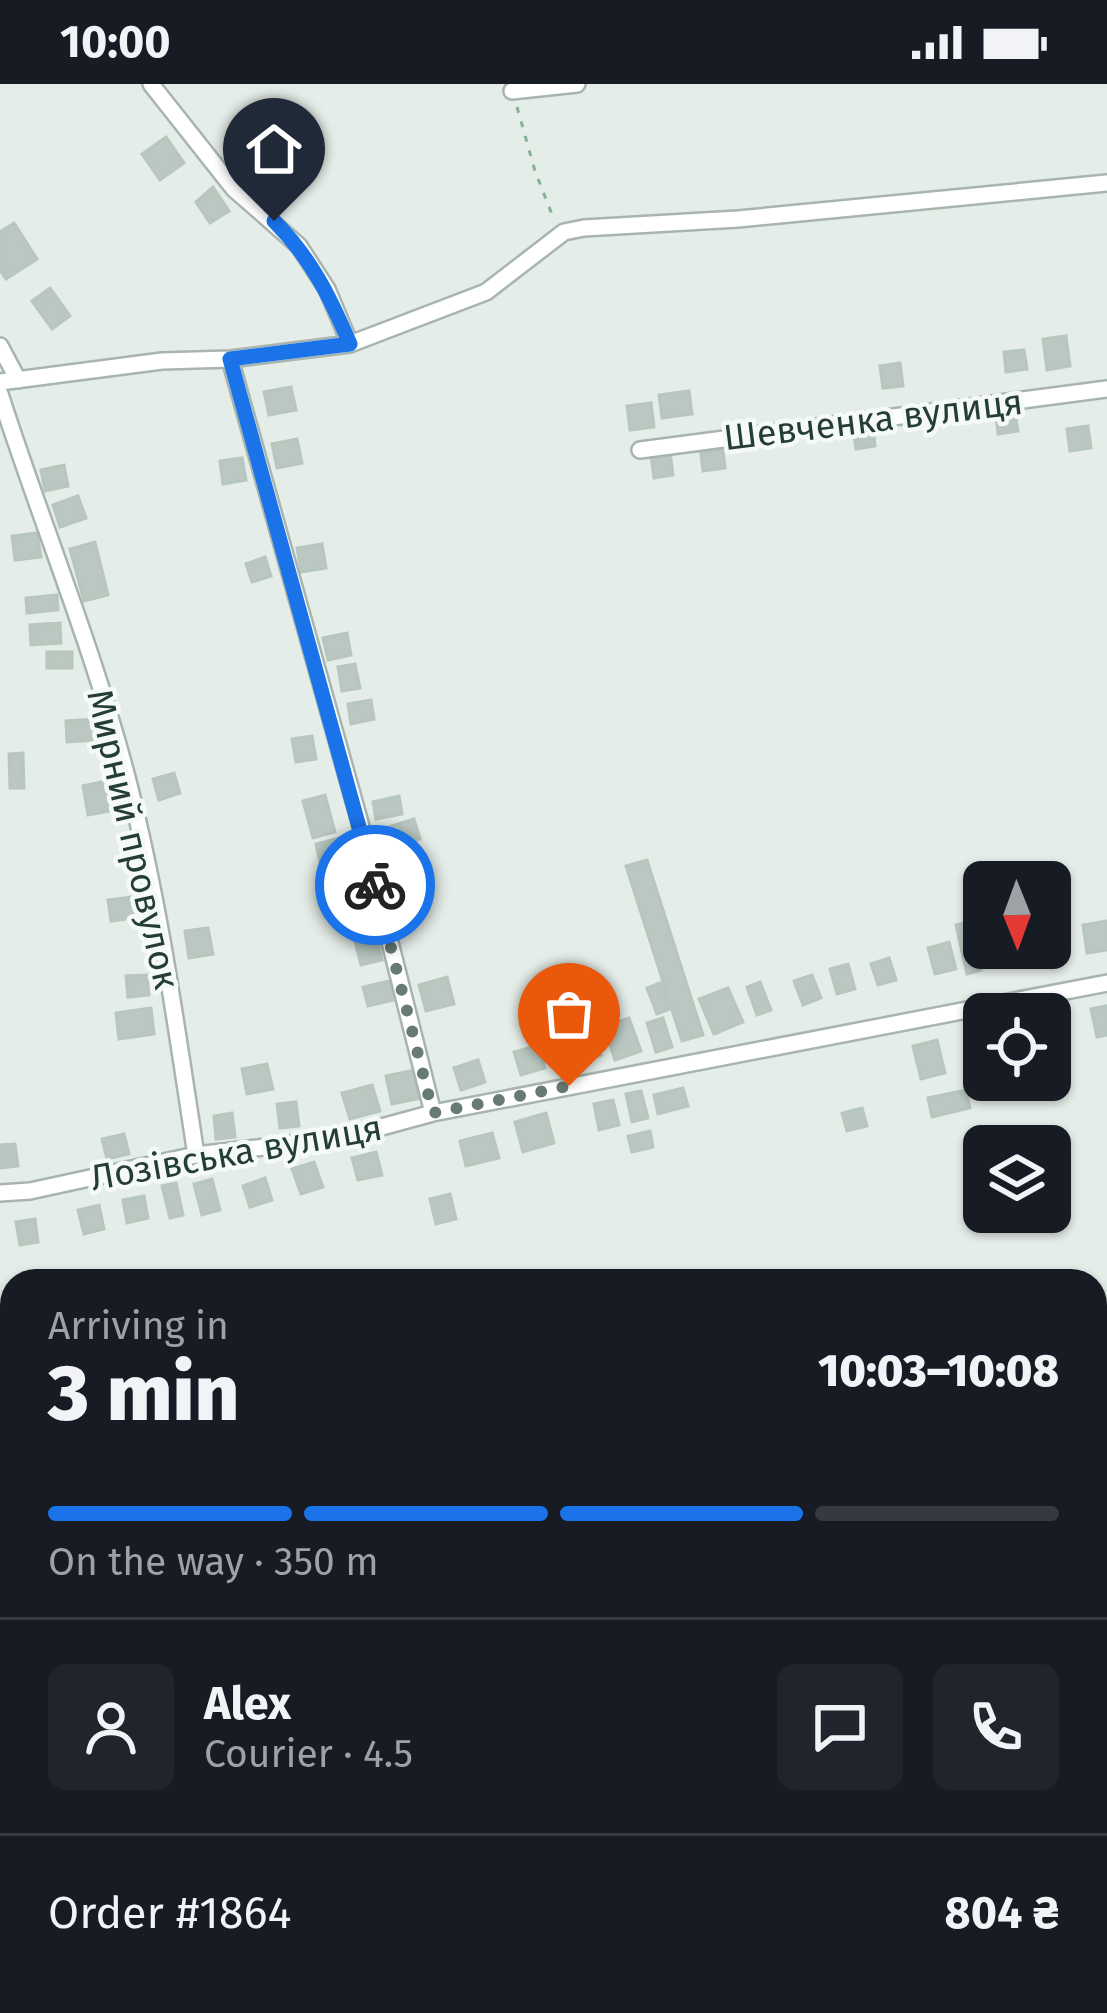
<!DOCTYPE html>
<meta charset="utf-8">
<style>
:root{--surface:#171b24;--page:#20242c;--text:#f1f3f6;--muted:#9ea1a6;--line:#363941;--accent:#1a73e8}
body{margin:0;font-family:"Fira Sans",sans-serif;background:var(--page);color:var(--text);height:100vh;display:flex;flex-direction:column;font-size:45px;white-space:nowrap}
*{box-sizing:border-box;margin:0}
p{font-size:39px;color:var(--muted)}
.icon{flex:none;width:66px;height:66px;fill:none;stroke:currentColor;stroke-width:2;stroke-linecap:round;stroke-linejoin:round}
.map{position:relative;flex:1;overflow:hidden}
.sheet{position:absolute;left:0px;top:1185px;width:1107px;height:744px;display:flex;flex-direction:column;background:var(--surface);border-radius:36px 36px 0 0;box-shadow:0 3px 9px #0004}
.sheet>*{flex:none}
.needle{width:78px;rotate:179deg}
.controls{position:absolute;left:963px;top:777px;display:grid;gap:24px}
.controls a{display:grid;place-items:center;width:108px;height:108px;border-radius:18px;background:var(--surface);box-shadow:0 3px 9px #0004;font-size:60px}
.pin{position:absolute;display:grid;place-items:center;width:102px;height:102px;color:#fff;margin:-123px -51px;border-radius:50% 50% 50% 0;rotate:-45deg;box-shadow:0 0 12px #0007}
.pin .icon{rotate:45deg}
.courier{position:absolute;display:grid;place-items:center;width:120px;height:120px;margin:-60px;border:9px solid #1a73e8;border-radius:50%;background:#fff;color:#222;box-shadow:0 3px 15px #0007}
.head em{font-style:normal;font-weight:800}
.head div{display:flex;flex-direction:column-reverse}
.head{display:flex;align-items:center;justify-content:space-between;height:204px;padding:0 48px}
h1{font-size:78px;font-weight:800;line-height:90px}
.bar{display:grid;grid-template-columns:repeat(4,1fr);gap:18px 12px;align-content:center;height:144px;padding:0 48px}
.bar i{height:15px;border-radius:9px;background:var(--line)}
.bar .on{background:var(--accent)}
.bar p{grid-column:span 4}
.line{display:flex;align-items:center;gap:30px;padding:0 48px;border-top:3px solid var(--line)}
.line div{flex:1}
.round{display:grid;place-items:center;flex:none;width:126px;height:126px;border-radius:18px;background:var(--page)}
.status{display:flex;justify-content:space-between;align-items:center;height:84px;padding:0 60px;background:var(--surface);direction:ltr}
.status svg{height:33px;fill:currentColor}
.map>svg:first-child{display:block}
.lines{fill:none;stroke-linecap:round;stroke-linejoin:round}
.river{stroke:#91cece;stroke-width:27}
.building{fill:#bac8c1;stroke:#b7c6be;stroke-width:3}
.street-casing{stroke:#a8b5ae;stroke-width:20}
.path{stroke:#87af9c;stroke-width:3;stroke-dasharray:6 9;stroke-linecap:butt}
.street{stroke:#fff;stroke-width:15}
.done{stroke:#687b72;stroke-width:12;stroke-dasharray:0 21.6}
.route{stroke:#1a73e8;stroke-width:15}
.labels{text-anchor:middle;stroke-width:9;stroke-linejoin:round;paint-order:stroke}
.street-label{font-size:36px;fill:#253e33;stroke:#f5faf7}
</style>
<div class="status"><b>10:00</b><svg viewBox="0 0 49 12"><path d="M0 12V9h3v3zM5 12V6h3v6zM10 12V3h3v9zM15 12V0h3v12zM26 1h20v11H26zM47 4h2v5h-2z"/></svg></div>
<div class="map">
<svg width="1107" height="1929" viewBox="0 0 1107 1929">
<rect width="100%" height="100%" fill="#e5ede8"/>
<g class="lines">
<path class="river" d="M0,1357L12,1356
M1095,1383L1107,1381
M1095,1439L1107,1428
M958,1917L964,1929"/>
</g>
<path class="building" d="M166,53L184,79L160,96L142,70Z
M213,103L229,127L210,139L196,118Z
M14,139L37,175L6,195L0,186V148Z
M50,204L70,232L52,245L32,217Z
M1066,252L1070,282L1047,286L1043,255Z
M1024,266L1027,285L1006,288L1004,268Z
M900,279L903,302L883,304L880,282Z
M291,303L296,326L269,331L264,308Z
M689,307L692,330L662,334L659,311Z
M651,319L654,343L630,346L627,322Z
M1014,322L1018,347L998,350L995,324Z
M873,341L875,362L856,365L853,344Z
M1088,342L1091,364L1070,367L1067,345Z
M297,355L302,379L277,384L272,360Z
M723,366L725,384L703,387L701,369Z
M670,368L673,391L654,394L651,371Z
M242,374L246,396L223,400L220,377Z
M64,381L68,402L45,407L41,386Z
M78,412L86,434L60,443L53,421Z
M37,449L41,473L15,476L12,452Z
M95,458L108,511L84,517L70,465Z
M322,460L326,484L301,488L297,464Z
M265,473L271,492L252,498L246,480Z
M57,511L58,526L27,529L26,514Z
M60,539L61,559L31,561L30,541Z
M347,549L351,571L328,576L323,554Z
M47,568H72V584H47Z
M355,580L360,604L342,607L338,583Z
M371,616L374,635L351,640L348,620Z
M96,635L98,656L67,658L66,637Z
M312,652L316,675L296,678L292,655Z
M23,669L24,704H10L9,670Z
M174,689L180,709L159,716L153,695Z
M115,695L120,725L88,731L83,702Z
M325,711L335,748L313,754L303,717Z
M399,712L402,730L376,735L373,718Z
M414,735L420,755L385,765L379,746Z
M351,751L356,769L320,778L316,760Z
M423,775L429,796L399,804L394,783Z
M647,776L703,951L682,957L626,782Z
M132,813L134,834L111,837L108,816Z
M1107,837V866L1087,869L1083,841Z
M970,838L981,886L967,890L956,841Z
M208,844L213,870L189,874L185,847Z
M375,848L382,876L361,881L354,853Z
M949,858L956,885L935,890L928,864Z
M1004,864L1007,880L986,883L983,865Z
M889,874L896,896L878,901L871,880Z
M848,880L855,905L837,910L830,885Z
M147,891L149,911L128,913L126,892Z
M812,891L821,914L803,921L794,897Z
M447,893L454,920L426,927L419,901Z
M389,897L394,916L368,922L363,903Z
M760,898L771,926L757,931L747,903Z
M660,899L670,925L657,930L647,904Z
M728,904L743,938L714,950L699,915Z
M1106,922L1107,951L1097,953L1091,925Z
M151,924L154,950L119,955L116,929Z
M629,934L641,967L615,976L604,943Z
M663,934L672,963L656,968L647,939Z
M593,948L601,971L583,977L575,954Z
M570,955L576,977L560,982L553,960Z
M937,956L945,989L921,995L913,962Z
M538,961L545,984L521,991L514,968Z
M478,976L485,998L461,1006L454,984Z
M267,980L273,1005L247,1010L242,985Z
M415,986L421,1014L392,1020L386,992Z
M372,1001L380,1027L350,1035L342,1009Z
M683,1004L688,1022L658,1030L654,1011Z
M966,1006L970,1024L932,1033L928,1014Z
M641,1007L648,1034L632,1038L626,1010Z
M613,1016L619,1041L599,1046L594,1020Z
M296,1018L299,1042L280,1044L277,1020Z
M862,1024L867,1042L847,1047L842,1029Z
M232,1029L235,1053L216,1055L214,1032Z
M546,1029L554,1059L523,1068L515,1038Z
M650,1047L653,1063L632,1068L628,1052Z
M492,1049L499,1074L466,1082L460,1057Z
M124,1050L129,1070L107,1075L102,1055Z
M15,1060L18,1082L0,1084V1061Z
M376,1068L382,1091L358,1096L352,1074Z
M314,1078L323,1103L301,1110L292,1085Z
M265,1094L272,1116L250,1123L243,1102Z
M212,1095L220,1126L202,1131L194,1100Z
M176,1099L183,1131L170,1134L162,1102Z
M450,1110L456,1135L436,1140L430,1115Z
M144,1112L148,1134L127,1139L123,1116Z
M99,1121L104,1145L84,1150L78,1126Z
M35,1135L38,1158L20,1161L16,1138Z"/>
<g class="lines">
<defs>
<path id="street" d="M151,0L234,105L299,162L327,205L350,260
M512,7L577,0
M0,262L18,296
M230,275L359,735L433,1029
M0,298L162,277L230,275L350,260L486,208L564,148L584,144L738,135L1107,99
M0,310C42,441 95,568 129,701C160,822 177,948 196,1071
M640,366L1107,305
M0,1109L30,1107L196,1071L341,1054L433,1029L1107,899
M0,1627L12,1629
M0,1796L12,1768
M1095,1827L1107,1830
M374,1929L379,1917
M796,1929L800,1917"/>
</defs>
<use href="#street" class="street-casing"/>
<path class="path" d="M517,23L535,87L553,133"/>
<use href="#street" class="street"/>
</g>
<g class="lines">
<path class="done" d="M375,801L433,1029L569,1002"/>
<path class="route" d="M274,137C311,174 330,213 350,260L230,275L375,801"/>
</g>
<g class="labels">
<g class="street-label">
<text transform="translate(873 335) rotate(-7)" y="13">Шевченка вулиця</text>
<text transform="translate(134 755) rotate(77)" y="13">Мирний провулок</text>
<text transform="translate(236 1068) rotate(-10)" y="13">Лозівська вулиця</text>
</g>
</g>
</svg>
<div class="controls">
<a><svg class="needle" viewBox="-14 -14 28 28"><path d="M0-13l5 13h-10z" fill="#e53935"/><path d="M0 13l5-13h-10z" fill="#9ea1a6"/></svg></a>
<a><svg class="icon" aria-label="locate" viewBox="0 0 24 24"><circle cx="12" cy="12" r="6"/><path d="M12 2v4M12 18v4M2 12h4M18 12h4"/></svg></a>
<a><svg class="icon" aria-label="layers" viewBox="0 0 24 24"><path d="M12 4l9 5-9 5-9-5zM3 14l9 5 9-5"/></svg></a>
</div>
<div class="pin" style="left:569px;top:1002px;background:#ea580c"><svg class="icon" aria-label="bag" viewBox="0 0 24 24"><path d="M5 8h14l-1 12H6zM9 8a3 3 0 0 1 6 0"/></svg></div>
<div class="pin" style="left:274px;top:137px;background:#1f2937"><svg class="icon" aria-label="home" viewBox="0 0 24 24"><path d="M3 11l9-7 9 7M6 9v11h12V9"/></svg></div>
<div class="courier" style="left:375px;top:801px"><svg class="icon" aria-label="bike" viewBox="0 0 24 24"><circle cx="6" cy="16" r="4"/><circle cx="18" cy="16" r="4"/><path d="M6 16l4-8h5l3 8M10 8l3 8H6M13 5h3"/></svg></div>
<section class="sheet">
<div class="head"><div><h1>3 min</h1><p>Arriving in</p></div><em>10:03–10:08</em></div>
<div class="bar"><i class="on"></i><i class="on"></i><i class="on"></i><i></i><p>On the way · 350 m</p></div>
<div class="line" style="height:216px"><a class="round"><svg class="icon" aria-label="person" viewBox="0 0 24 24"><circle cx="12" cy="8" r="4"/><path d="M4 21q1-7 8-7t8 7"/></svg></a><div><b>Alex</b><p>Courier · 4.5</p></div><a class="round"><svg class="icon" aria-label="chat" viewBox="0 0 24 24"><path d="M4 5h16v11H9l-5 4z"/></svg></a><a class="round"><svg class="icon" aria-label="phone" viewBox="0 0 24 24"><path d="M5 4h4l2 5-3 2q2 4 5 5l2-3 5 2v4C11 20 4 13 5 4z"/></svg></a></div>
<div class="line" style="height:156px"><div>Order #1864</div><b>804 ₴</b></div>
</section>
</div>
